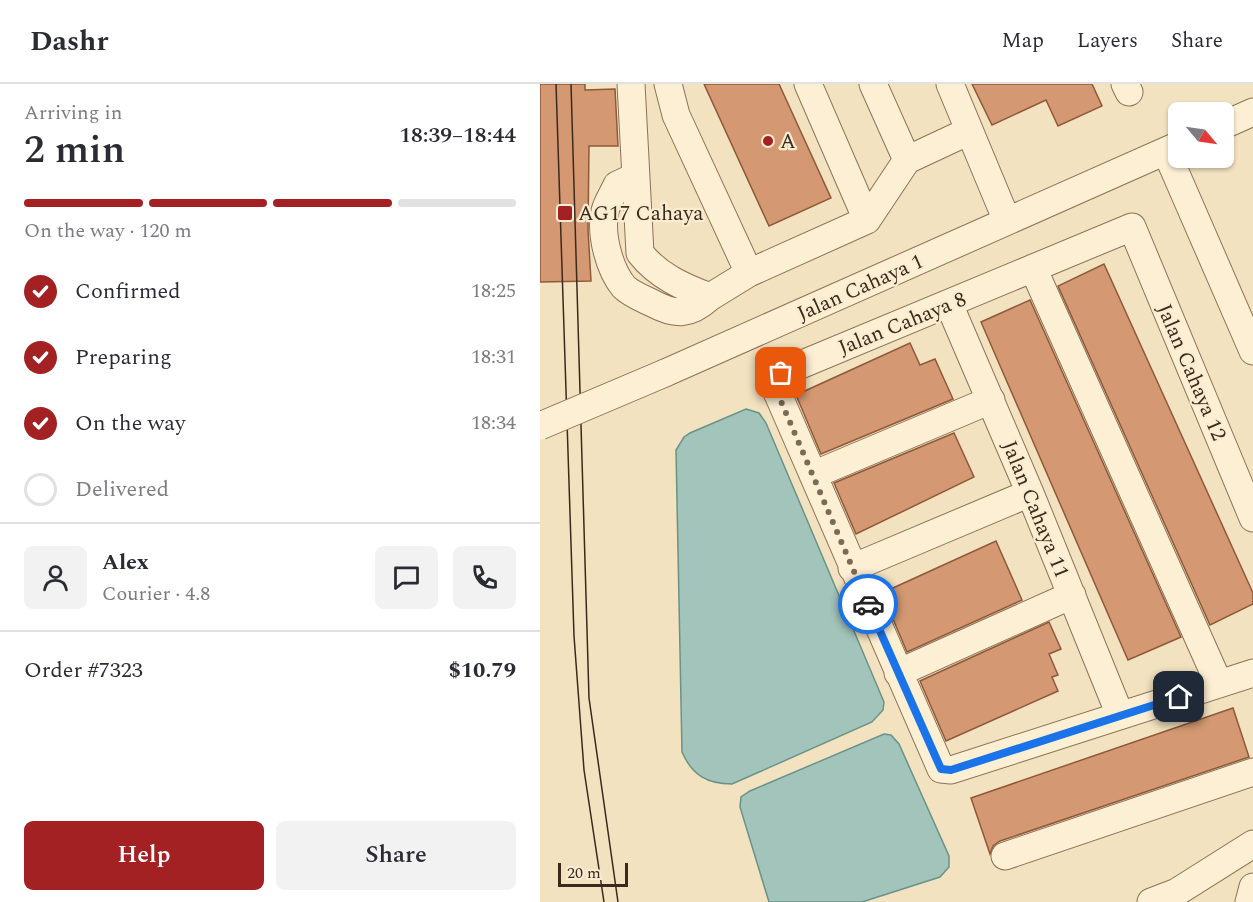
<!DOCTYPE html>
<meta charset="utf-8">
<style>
:root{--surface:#fff;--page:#f2f2f3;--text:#2b2b33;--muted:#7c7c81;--line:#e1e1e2;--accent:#a32023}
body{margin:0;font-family:Spectral,serif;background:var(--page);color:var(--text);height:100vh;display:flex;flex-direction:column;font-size:22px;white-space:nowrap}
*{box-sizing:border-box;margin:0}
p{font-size:20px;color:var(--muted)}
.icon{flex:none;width:33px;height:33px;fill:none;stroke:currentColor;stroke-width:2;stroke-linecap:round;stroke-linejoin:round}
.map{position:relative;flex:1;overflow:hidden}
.side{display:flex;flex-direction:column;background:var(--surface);width:540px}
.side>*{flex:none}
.needle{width:39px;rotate:119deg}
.buttons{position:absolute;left:628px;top:18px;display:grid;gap:12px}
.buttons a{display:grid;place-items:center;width:66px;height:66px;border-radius:9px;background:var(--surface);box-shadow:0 2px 4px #0004;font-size:30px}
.scale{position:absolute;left:18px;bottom:15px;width:70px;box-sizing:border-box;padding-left:6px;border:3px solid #3b2a1c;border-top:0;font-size:16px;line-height:21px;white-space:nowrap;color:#3b2a1c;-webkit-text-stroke:4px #f9ecd0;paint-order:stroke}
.pin{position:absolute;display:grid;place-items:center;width:51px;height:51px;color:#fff;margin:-26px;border-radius:12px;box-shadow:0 3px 9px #0006}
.courier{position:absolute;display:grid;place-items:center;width:60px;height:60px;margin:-30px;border:4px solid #1a73e8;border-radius:50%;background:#fff;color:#222;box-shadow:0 2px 8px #0007}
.summary em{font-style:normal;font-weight:600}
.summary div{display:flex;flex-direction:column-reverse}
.summary{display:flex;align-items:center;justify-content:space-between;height:102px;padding:0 24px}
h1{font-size:39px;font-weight:600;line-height:45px}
.bar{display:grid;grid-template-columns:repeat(4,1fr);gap:9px 6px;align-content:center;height:72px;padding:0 24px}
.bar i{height:8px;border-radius:4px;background:var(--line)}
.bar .current{background:var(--accent)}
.bar p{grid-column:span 4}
.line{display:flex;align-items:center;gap:15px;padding:0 24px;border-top:2px solid var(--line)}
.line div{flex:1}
.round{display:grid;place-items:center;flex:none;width:63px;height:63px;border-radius:9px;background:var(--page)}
ol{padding:0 24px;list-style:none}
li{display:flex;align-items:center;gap:18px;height:66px}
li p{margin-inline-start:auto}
li .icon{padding:6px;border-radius:50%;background:var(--accent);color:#fff;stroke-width:4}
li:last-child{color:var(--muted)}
li i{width:33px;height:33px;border:3px solid var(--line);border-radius:50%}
.cta{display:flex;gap:12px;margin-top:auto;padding:12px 24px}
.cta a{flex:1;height:69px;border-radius:9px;background:var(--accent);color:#fff;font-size:24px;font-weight:600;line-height:69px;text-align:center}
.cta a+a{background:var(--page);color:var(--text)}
header{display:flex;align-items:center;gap:36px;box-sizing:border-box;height:84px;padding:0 30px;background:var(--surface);border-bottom:2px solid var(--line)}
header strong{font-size:28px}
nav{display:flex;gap:33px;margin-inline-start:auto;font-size:21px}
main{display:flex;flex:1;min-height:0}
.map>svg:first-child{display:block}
.water{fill:#a3c4ba;stroke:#699388;stroke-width:1.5}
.building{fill:#d49972;stroke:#8f5939;stroke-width:1.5}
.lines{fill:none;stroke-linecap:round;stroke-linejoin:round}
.minor-casing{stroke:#8d7256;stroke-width:29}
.minor{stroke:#fcefd4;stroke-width:27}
.tram{stroke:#3b2a1c;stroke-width:1.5}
.minor-bridge-casing{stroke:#8d7256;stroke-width:29;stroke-linecap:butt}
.minor-bridge{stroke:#fcefd4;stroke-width:27}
.done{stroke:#7b6a55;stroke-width:6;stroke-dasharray:0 10.8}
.route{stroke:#1a73e8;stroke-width:8}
.poi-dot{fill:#a32023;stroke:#f9ecd0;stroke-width:2}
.labels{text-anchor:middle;stroke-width:4.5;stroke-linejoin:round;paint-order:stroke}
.poi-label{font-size:21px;fill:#3b2a1c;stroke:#f9ecd0;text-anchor:start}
.street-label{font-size:21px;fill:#3b2a1c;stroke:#f9ecd0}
</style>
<header>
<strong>Dashr</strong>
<nav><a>Map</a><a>Layers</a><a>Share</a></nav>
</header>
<main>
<section class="side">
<div class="summary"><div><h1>2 min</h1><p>Arriving in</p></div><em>18:39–18:44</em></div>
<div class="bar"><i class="current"></i><i class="current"></i><i class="current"></i><i></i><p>On the way · 120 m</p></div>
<ol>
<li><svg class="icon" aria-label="check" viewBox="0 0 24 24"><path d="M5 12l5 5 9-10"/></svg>Confirmed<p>18:25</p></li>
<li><svg class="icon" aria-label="check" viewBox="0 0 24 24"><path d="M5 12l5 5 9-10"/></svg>Preparing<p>18:31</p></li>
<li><svg class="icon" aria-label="check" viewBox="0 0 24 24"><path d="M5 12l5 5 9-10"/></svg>On the way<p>18:34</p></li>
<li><i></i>Delivered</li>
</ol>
<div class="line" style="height:108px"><a class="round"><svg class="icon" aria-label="person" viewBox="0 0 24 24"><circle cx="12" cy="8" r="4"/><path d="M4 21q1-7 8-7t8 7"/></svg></a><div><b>Alex</b><p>Courier · 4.8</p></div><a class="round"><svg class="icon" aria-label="chat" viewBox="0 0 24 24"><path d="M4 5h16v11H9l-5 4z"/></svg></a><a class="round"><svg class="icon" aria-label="phone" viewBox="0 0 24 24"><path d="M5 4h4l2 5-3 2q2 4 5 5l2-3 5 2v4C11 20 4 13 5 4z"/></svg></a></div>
<div class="line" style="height:78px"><div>Order #7323</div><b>$10.79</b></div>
<div class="cta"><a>Help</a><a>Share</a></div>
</section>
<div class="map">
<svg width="713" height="818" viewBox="0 0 713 818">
<rect width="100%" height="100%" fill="#f2e2c0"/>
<path class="water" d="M206,325L219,329L226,339L344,618L343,626L332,638L192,700C167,700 152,691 142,668L136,366L144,353L150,349Z
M344,650L351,651L359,660L409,772V783L400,793L322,818H229L200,723L201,713L210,707Z"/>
<path class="building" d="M0,0H45V6L75,5L78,62H49L48,146L51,197L0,198Z
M164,0H239L291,114L229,142Z
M432,0H552L562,22L518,42L506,16L452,41Z
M564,180L713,509V520L670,541L518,202Z
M490,216L641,553L588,576L441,238Z
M370,259L380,281L395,275L413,315L281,370L256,311Z
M414,349L434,393L316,450L294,399Z
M456,457L482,516L367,568L342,509Z
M509,538L521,565L509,570L518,591L512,593L518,607L406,657L380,597Z
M693,624L709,673L460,757L453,762L450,770L431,714Z"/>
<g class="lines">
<defs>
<path id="minor" d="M91,0L100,169C118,192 143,203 170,213L209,189L327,136L367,76L429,47
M128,0L136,31L209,189
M268,0L327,136
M333,0L367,76
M410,0L467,137
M585,0L589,8
M684,41L713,28
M626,67L713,267
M94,93L77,101C73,110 67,119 65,127C60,150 69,185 84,203C91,210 104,215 112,219C136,232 150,231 170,213
M493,184L679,600
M409,220L490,409L580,631
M125,289L639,61
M273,391L451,316
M713,434L592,143L241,289L236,297L237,308L401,685L411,686L713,589
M312,484L490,409
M358,589L532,511
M465,772L713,688
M611,818L637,808L713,760
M709,818L713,803"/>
</defs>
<use href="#minor" class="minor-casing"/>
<use href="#minor" class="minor"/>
<path class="tram" d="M16,0L34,552L44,686L64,818
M31,0L49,614L78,818"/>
<defs>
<path id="minor-bridge" d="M0,342L125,289"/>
</defs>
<use href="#minor-bridge" class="minor-bridge-casing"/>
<use href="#minor-bridge" class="minor-bridge"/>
</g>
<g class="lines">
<path class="done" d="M241,289L236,297L237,308L328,520"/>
<path class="route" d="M328,520L401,685L411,686L639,613"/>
</g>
<g class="poi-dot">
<circle cx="228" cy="57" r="6"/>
<rect x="17" y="121" width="16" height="16" rx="3"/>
</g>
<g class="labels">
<g class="poi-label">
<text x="240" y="64">A</text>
<text x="38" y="136">AG17 Cahaya</text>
</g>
<g class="street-label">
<text transform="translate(320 203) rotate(-24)" y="7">Jalan Cahaya 1</text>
<text transform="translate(362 239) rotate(-22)" y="7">Jalan Cahaya 8</text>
<text transform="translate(652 288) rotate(67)" y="7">Jalan Cahaya 12</text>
<text transform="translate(496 425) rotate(68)" y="7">Jalan Cahaya 11</text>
</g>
</g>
</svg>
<div class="buttons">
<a><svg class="needle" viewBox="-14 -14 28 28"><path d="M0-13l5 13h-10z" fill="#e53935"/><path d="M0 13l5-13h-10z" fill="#7c7c81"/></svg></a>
</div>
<div class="scale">20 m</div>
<div class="pin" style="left:241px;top:289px;background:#ea580c"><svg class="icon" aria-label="bag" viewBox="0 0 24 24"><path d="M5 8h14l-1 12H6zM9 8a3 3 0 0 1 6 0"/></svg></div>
<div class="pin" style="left:639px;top:613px;background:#1f2937"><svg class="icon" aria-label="home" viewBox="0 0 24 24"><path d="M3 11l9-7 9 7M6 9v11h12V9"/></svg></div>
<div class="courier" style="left:328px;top:520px"><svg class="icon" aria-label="car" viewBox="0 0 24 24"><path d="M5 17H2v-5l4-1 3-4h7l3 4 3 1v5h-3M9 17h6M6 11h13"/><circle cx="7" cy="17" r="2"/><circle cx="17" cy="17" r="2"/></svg></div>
</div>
</main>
